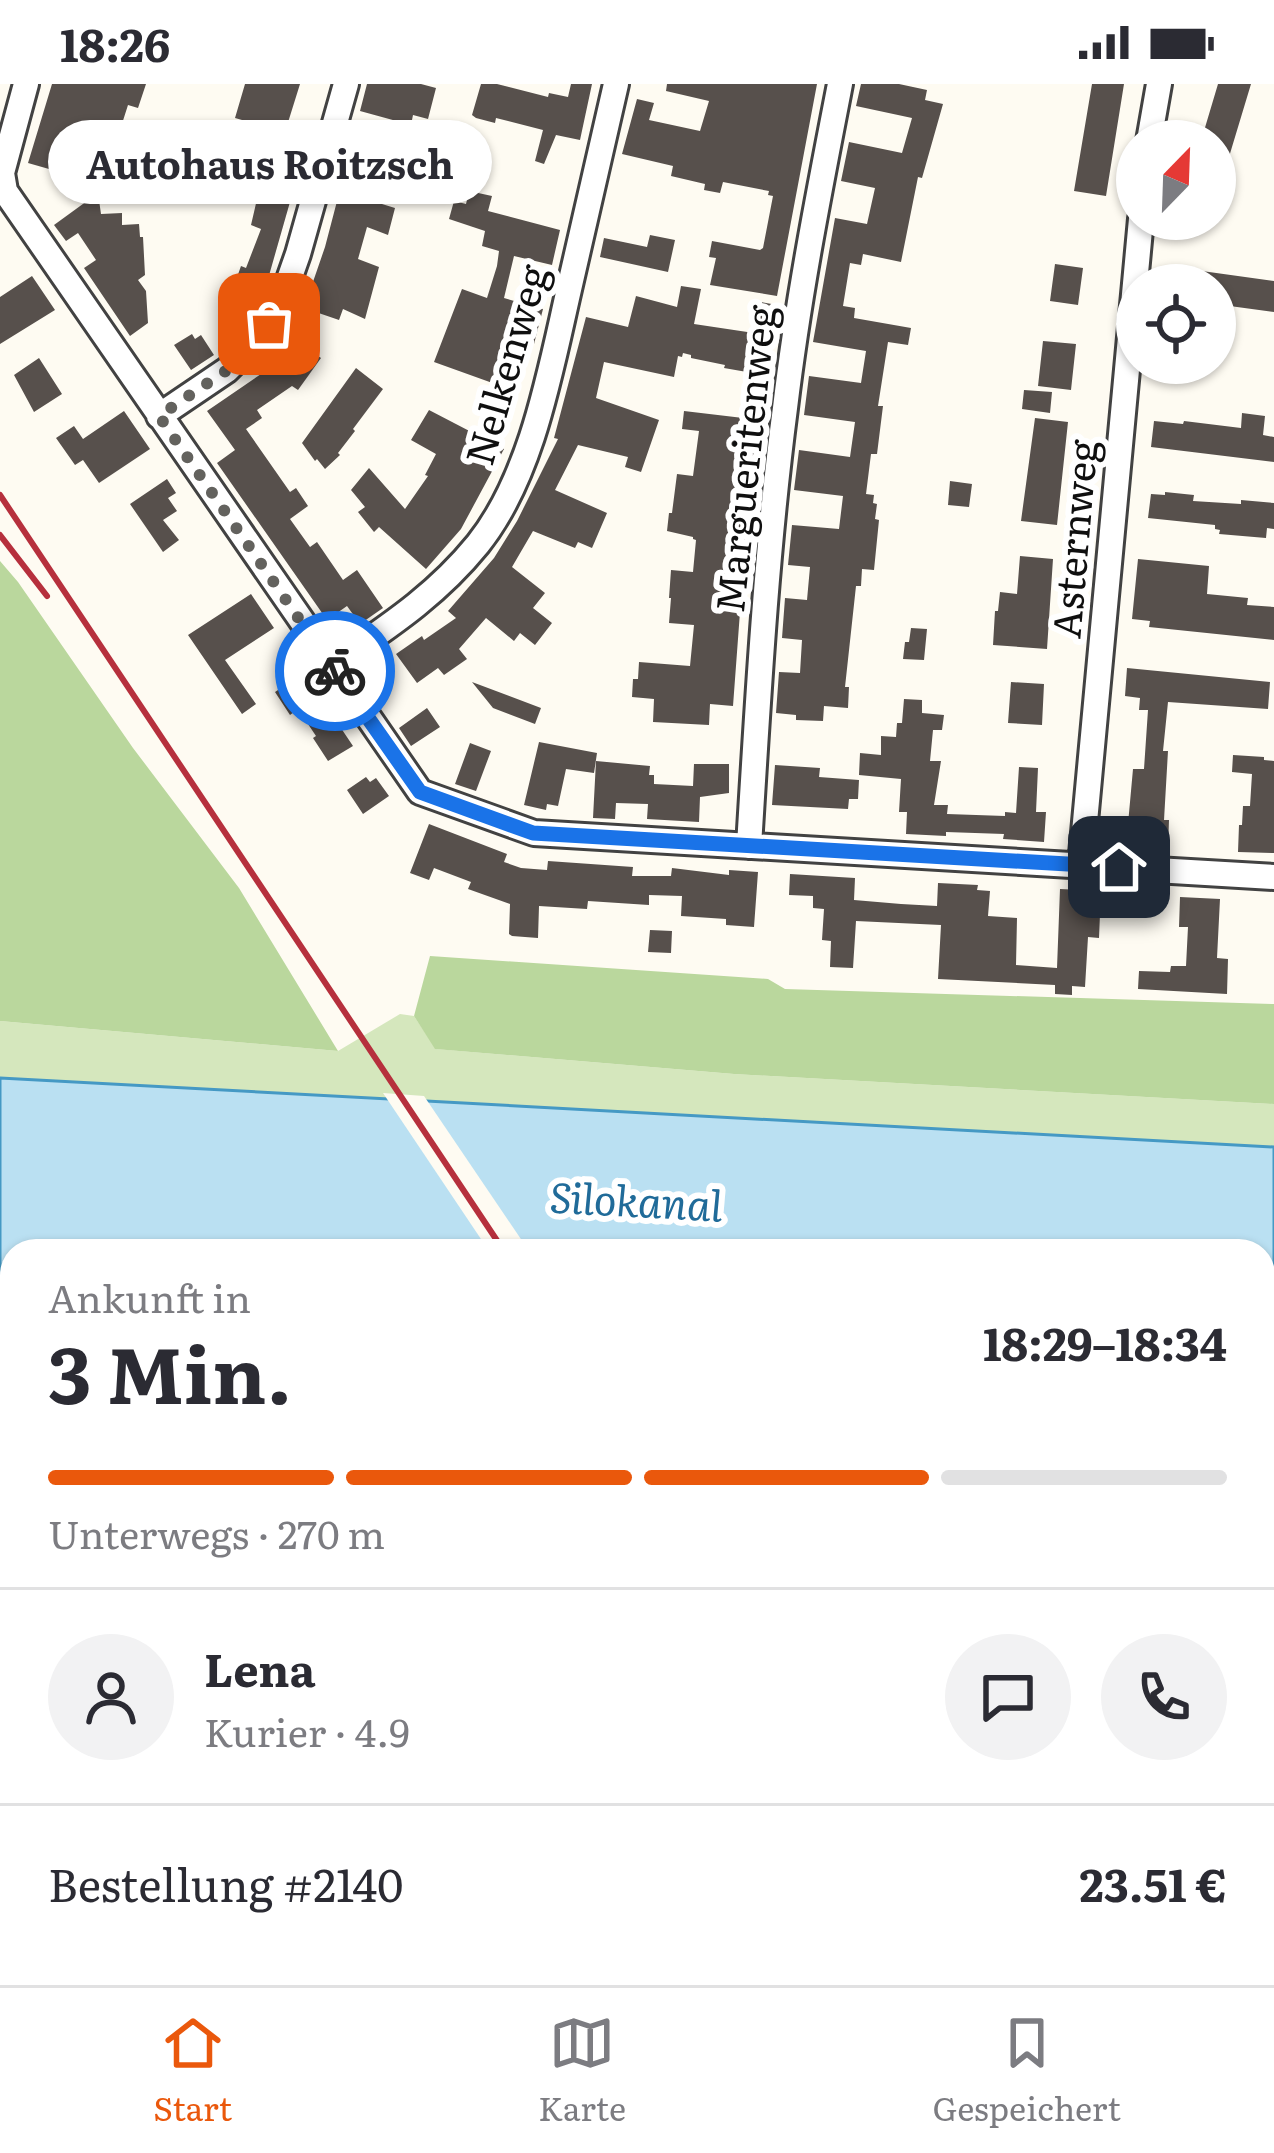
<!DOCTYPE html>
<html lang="de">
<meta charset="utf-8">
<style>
:root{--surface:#fff;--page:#f2f2f3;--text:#2b2b33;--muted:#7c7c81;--line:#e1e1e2;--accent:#ea580c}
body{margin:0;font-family:Literata,serif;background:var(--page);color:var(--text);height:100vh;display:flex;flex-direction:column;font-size:45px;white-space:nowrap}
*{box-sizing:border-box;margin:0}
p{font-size:39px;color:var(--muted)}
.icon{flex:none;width:66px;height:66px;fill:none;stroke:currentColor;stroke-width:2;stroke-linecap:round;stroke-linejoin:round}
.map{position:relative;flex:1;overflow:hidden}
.side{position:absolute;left:0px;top:1155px;width:1275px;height:747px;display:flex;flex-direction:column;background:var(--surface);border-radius:36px 36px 0 0;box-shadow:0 3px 9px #0004}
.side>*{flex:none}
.needle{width:78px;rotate:23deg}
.tools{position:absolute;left:1116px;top:36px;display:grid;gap:24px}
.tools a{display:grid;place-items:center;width:120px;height:120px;border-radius:50%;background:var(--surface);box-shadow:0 3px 9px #0004;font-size:60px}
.pin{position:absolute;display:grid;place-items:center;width:102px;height:102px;color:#fff;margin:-51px;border-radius:24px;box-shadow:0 6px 18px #0006}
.courier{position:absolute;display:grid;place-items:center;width:120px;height:120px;margin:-60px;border:9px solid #1a73e8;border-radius:50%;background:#fff;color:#222;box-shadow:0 3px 15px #0007}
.bubble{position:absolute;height:84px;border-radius:42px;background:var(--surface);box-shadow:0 3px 9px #0004;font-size:39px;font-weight:700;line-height:84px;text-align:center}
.overview em{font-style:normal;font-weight:700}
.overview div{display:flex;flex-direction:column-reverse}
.overview{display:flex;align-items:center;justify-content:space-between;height:204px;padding:0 48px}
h1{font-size:78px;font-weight:700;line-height:90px}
.bar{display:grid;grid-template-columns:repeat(4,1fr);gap:18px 12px;align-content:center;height:144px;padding:0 48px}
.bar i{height:15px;border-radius:9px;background:var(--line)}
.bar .current{background:var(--accent)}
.bar p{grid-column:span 4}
.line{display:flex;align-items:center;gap:30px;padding:0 48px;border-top:3px solid var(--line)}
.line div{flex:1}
.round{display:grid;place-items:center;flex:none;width:126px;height:126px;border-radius:63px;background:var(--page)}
.status{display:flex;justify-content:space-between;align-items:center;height:84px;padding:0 60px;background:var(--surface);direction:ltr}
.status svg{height:33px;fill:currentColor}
.tab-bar{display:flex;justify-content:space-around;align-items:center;height:168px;border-top:3px solid var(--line);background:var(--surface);font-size:33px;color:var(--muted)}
.tab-bar a{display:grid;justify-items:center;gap:6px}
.tab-bar .current{color:var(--accent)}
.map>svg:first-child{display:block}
.industrial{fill:#ebe4ed}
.green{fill:#d5e7bd}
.forest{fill:#bad79d}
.water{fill:#bae0f2;stroke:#4599c4;stroke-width:3}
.pier{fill:#fefbf2}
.building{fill:#57504c}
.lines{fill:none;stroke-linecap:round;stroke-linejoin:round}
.minor-casing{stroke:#424242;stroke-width:30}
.minor{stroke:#fff;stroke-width:24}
.rail{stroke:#b6303d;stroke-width:6}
.done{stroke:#63625e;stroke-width:12;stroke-dasharray:0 21.6}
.route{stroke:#1a73e8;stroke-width:15}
.labels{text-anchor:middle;stroke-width:12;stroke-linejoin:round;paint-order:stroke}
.street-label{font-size:39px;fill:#0f0f0f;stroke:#fff}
.water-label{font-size:42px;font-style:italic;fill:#206b99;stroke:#fff}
</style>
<div class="status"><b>18:26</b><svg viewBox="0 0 49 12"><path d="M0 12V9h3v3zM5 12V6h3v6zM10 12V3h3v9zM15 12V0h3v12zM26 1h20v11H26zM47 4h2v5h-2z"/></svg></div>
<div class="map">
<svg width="1274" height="1901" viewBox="0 0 1274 1901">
<rect width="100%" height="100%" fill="#fefbf2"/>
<path class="industrial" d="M0,1214L12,1215V1890H1263V1238L1274,1239V1901H0Z"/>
<path class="green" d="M400,930L414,932L436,965L734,990L1274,1020V1063L0,994V937L338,967Z
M1263,1608L1274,1614V1712L1263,1710Z
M1010,1890H1095L1103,1901H1017Z"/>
<path class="forest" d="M0,477L18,498L133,664L239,804L338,967L0,937Z
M430,872L768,895L785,905L1274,920V1020L734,990L435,965L414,932Z
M1263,1710L1274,1712V1901H1103L1095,1890H1263Z"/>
<path class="water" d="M0,994L1274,1063V1239L1263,1238V1167H12V1215L0,1214Z"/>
<path class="pier" d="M383,1009L424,1012L529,1167H489Z"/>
<path class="building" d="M52,0H146L138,24L128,21L112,71L82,65L70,103L49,85L28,79Z
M245,0H300L285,48L235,34Z
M367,0H421L436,4L428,35L413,31L411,41L360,27Z
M481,0H497L548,13L549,9L568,13L571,0H592L580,56L556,51L544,80L535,77L543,46L496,34L495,39L476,34L472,31Z
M667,0H817L777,212L710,201L716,174L709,173L712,157L760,166L763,164L773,112L768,111L769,107L723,98L720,109L704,106L705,100L671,92L673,82L622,70L637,15L654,19L649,36L700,47L709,17L666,7Z
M861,0H899L927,6L925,16L943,20L922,94L918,93L901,178L863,170L861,181L850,179L843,222L855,224L854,234L911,244L908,261L888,258L878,322H883L877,370H871L866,410L874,411L873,419L877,420L875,435L879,436L874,486L862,485L861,502H856L845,603H849L848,624L824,622L823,637L796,636V631L776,629L779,588L800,589L802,556L782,554L785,514L807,516L810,483L788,481L792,441L839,445L843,412L794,406L799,366L850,373L855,338L804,331L809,292L861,299L866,267L813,258L835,134L867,140L875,104L841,97L849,58L902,69L912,34L856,22Z
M1092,0H1124L1106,112L1074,107Z
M1218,0H1251L1219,106L1215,105V57H1201Z
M273,46L304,54L300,68L304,69L264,209L235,199L241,182L246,184L261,145L251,141Z
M347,79L390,91L382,120L395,124L388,151L367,143L358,175L379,183L365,235L343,225L339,236L304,224L325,163Z
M469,107L492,112L488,127L560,146L552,181L514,172L504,214L543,225L534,260L514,255L498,301L434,278L462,205L487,214L497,182L499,167L482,162L485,147L449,135L454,117L466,120Z
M98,109L101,130L122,129V141L139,140L140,153H143L145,191L138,196L146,207L148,239L130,252L84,184L96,176L78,149L66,157L54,141Z
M650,151L675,156L668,188L600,173L604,154L647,163Z
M1055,180L1083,184L1078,221L1050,217Z
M1166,182L1274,197V228L1215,220V201H1163Z
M32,192L55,226L0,260V213Z
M681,202L701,205L694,240L754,249L761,218L777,221L764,291L724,284L725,281L691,274V271L683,269L682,273L678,272L674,293L604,278L596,314L659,336L641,388L625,383L628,373L578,361L555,406L607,429L592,464L578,458L575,464L533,447L512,483L545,509L533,524L552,539L535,561L520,549L514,557L486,534L459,565L467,575L444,591L438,584L417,599L396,570L422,552L424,556L456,534L448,527L494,474L517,437L558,355L554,354L586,233L628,243L636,212L677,223Z
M192,250L195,255L201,251L214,271L191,286L174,261Z
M291,252L321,274L298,306L292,302L257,326L262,334L246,345L290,408L296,404L308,422L290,435L310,463L317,458L343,496L357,486L383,524L360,540L347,522L327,536L217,379L235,366L207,327L264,288Z
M1043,257L1076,260L1071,306L1038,302Z
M39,274L62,310L34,328L14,291Z
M356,284L383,305L353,345L355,347L338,369L340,371L325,385L317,375L315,377L302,359Z
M1024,306L1052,308L1050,329L1022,325Z
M429,326L504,365L461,445L426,485L379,443L374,448L358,428L365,423L351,406L369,384L405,425L428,392L425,391L436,370L411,356Z
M124,327L150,365L99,399L83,376L75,381L56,354L74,342L83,355Z
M684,327L760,336L746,418L749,419L739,501H742L733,622L710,620L709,641L653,638L654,615L632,613L633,595H638L639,578L690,582L694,541L669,539L671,514H669L671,486L693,488L696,456L693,455V453L667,447L669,429H672L677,390L693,392L699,347L682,345Z
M1242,329L1265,332L1263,351L1274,353V378L1151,363L1154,337L1183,340L1184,337L1241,344Z
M1035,334L1068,338L1057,441L1021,437Z
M167,395L176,409L168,414L177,427L163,436L179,456L163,468L130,420Z
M950,397L972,400L969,423L948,421Z
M1165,408L1194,411L1193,417L1241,420V416L1274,419V445L1267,444L1266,454L1219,450L1220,446L1215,445V441L1148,434L1151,410L1165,411Z
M1020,472L1053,475L1047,565L993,561L995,527H998L1000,508L1017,510Z
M1138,475L1209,482L1207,510L1248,514L1247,521L1274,523V556L1149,543L1150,537L1132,535Z
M251,510L274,544L225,576L256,620L242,630L188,551Z
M911,544L927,545L924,576L903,575L905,558H909Z
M1127,584L1270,598L1268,625L1168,618L1163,667H1168L1164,736H1169L1168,764L1126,762L1133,685H1144L1148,626H1139L1140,614L1125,612Z
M304,589L353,662L328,677L313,654L316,652L298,625L290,631L275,608Z
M472,598L541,624L535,640L493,624Z
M1011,598L1044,600L1042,641L1008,639Z
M904,615L922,616V629L944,631L942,646H933L930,677H941L934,721H948L947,730L1005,732V728L1016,729L1019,683L1038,684L1036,728H1046L1044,758L1003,755L1004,750L946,748V752L906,750L907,728H899L901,695L859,691L860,669L881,671V652L896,653L897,639H902Z
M427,624L440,643L411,662L399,644Z
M539,658L597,669L594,689L566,685L558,722L547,720L546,726L524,721Z
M470,659L491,667L476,707L455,700Z
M1233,671L1264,673V676L1274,677V769L1238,768L1239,741H1242L1243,722H1250L1252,690L1232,688Z
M596,677L650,682L649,691H654V700L693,702L694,680H729V709L700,713L699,738L647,735L648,720L616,719L615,735L593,734Z
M775,681L820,684L819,693L859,696L858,715H849L848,725L772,721Z
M366,693L370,698L376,694L389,712L363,730L347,706Z
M429,740L507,770L504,778L521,784L547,786L548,777L633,783L632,792H671L672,784L729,791V786L758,788L754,843L726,841V835L681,832L682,812L649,811V821L588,817L587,825L539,822L538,854L512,852L509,850L510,820L468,805L471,798L434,784L429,796L410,789Z
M790,790L855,794L854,816L901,820L937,822L938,799L978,801L977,806L990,807L988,832L1017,834L1016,881L1057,884L1060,805L1101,807V813L1130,815L1129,831L1100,830L1099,854L1088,853L1085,903L1072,902V911L1055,910V901L938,895L941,841L856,837L853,884L830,883L831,857L822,856L824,825L813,824V812L789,811Z
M1180,813L1220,815L1217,874L1228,875L1227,910L1138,905L1139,887L1170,888L1171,882H1186L1188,843H1179Z
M650,846L672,847L671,869L648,868Z"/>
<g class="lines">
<defs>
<path id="minor" d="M26,0L2,89L5,107L420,708L534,749L1274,793
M1149,57L1159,0
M159,332L227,286L251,262L279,224L298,170L346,0
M331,582C386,544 435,513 478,460C530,395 549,294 567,214C584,142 600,71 616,0
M749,762C758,616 766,469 785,324C798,215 819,108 840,0
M1081,781L1141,135
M0,1427L12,1429
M1263,1578L1274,1584
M249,1890V1901"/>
</defs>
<use href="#minor" class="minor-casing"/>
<use href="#minor" class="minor"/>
<path class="rail" d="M0,411L504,1167
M0,451L47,512
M0,1242L12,1245
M0,1394L12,1395
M0,1758H12
M0,1880L12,1876
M874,1890L884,1901
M914,1890L921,1901
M950,1890L959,1901
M990,1890L997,1901"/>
</g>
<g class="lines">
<path class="done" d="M269,240L227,286L159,332L335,587"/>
<path class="route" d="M335,587L420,708L533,749L1119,783"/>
</g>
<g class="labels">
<g class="street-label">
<text transform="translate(507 281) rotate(-74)" y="14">Nelkenweg</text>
<text transform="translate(746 375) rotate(-84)" y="14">Margueritenweg</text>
<text transform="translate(1075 455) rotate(-85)" y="14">Asternweg</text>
</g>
<g class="water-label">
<text transform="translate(636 1118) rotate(3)" y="15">Silokanal</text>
</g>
</g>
</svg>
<div class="tools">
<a><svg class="needle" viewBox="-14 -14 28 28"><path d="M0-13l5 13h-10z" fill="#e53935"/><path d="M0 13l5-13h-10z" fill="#7c7c81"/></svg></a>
<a><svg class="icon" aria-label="locate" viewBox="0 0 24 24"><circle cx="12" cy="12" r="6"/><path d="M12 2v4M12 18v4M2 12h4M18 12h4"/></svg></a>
</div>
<div class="pin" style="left:269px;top:240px;background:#ea580c"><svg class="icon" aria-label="bag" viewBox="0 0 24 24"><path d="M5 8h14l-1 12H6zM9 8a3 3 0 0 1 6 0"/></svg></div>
<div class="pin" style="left:1119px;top:783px;background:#1f2937"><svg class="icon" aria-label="home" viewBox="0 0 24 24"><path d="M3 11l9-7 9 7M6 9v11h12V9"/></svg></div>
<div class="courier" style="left:335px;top:587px"><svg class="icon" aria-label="bike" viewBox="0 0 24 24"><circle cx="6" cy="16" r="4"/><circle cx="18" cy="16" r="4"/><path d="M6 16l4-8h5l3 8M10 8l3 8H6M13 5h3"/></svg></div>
<div class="bubble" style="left:48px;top:36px;width:444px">Autohaus Roitzsch</div>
<section class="side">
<div class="overview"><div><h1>3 Min.</h1><p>Ankunft in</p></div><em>18:29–18:34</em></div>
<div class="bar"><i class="current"></i><i class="current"></i><i class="current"></i><i></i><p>Unterwegs · 270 m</p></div>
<div class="line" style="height:216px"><a class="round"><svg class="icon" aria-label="person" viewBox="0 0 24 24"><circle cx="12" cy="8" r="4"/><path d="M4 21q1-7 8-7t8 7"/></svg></a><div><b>Lena</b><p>Kurier · 4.9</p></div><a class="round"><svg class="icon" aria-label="chat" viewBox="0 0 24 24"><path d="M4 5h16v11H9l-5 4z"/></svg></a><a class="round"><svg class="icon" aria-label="phone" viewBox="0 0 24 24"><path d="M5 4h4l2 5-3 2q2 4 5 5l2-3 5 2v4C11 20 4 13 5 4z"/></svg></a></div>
<div class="line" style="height:156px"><div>Bestellung #2140</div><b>23.51 €</b></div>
</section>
</div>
<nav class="tab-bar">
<a class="current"><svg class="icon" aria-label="home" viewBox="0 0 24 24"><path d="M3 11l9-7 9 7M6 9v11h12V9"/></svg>Start</a>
<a><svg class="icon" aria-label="map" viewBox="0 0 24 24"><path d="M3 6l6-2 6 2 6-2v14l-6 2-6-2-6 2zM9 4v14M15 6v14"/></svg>Karte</a>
<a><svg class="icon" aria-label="saved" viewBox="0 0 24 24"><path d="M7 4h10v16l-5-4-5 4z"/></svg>Gespeichert</a>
</nav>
